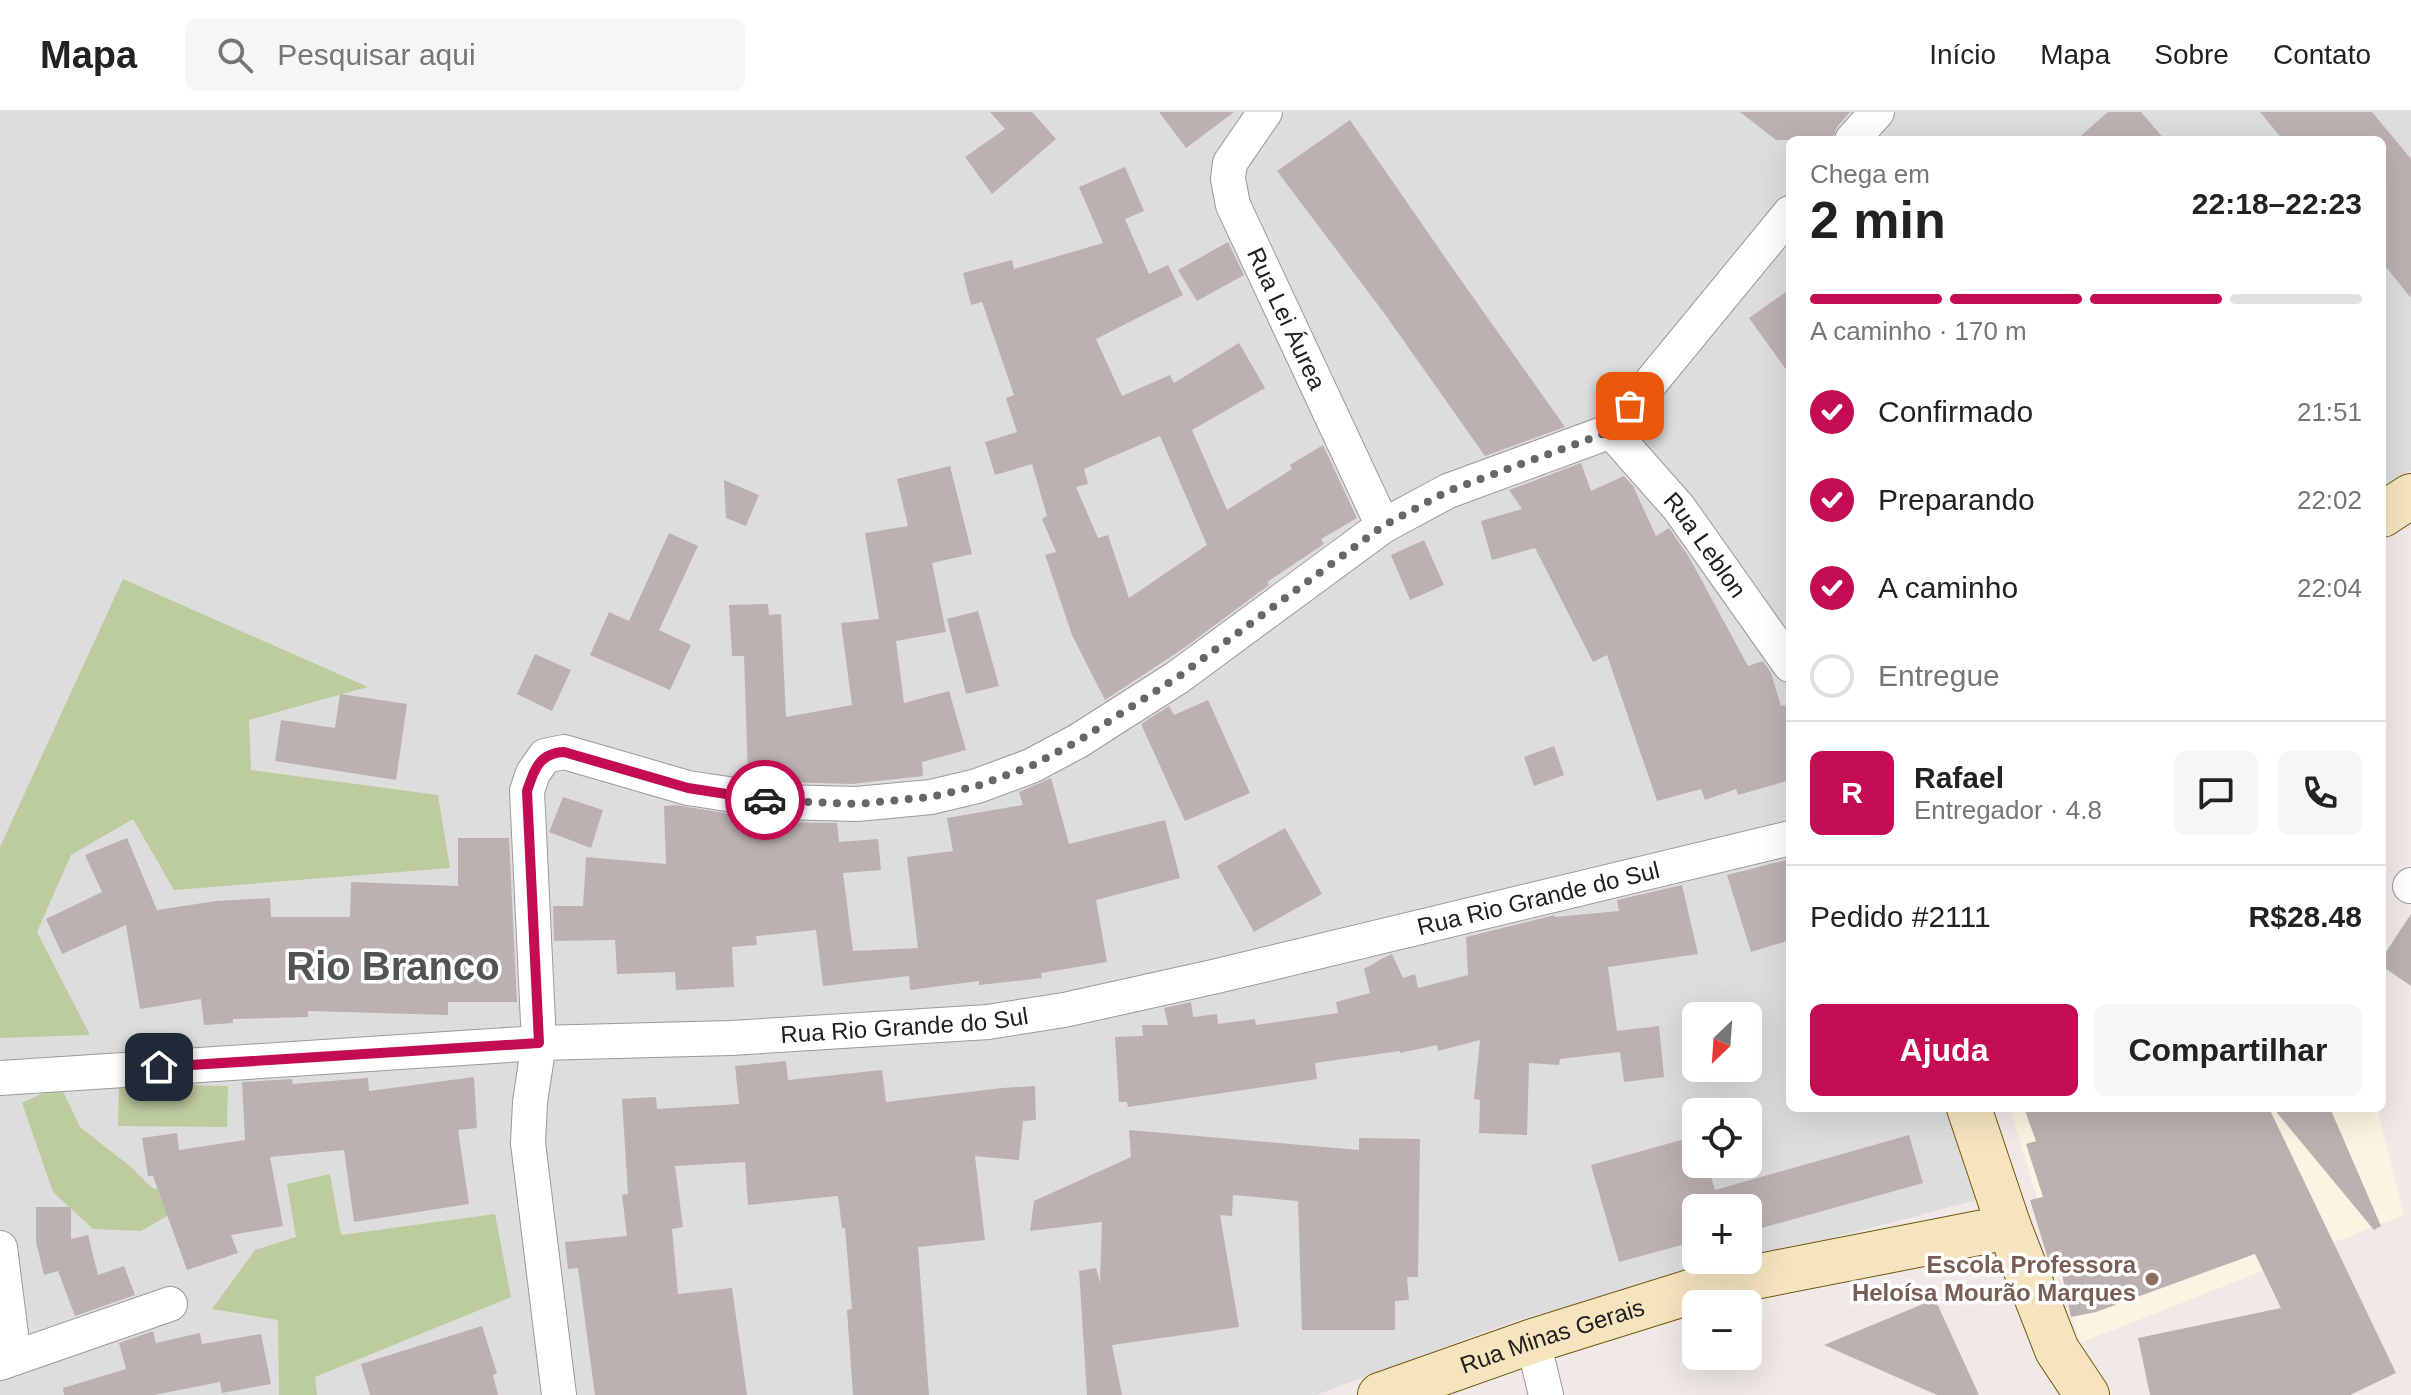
<!DOCTYPE html>
<html lang="pt">
<meta charset="utf-8">
<style>
:root{--surface:#fff;--page:#f6f6f6;--text:#222;--muted:#767676;--line:#e0e0e0;--accent:#c30c51}
body{margin:0;font-family:Arial,sans-serif;background:var(--page);color:var(--text);height:100vh;display:flex;flex-direction:column;font-size:30px;white-space:nowrap}
*{box-sizing:border-box;margin:0}
p{font-size:26px;color:var(--muted)}
.icon{flex:none;width:44px;height:44px;fill:none;stroke:currentColor;stroke-width:2;stroke-linecap:round;stroke-linejoin:round}
.map{position:relative;flex:1;overflow:hidden}
.details{position:absolute;left:1786px;top:24px;width:600px;height:976px;display:flex;flex-direction:column;background:var(--surface);border-radius:12px;box-shadow:0 8px 32px #0002}
.details>*{flex:none}
.needle{width:52px;rotate:205deg}
.fabs{position:absolute;left:1682px;top:890px;display:grid;gap:16px}
.fabs a{display:grid;place-items:center;width:80px;height:80px;border-radius:12px;background:var(--surface);box-shadow:0 8px 32px #0002;font-size:40px}
.pin{position:absolute;display:grid;place-items:center;width:68px;height:68px;color:#fff;margin:-34px;border-radius:16px;box-shadow:0 4px 12px #0006}
.courier{position:absolute;display:grid;place-items:center;width:80px;height:80px;margin:-40px;border:6px solid #c30c51;border-radius:50%;background:#fff;color:#222;box-shadow:0 2px 10px #0007}
.summary em{font-style:normal;font-weight:800}
.summary div{display:flex;flex-direction:column-reverse}
.summary{display:flex;align-items:center;justify-content:space-between;height:136px;padding:0 24px}
h1{font-size:52px;font-weight:800;line-height:60px}
.bar{display:grid;grid-template-columns:repeat(4,1fr);gap:12px 8px;align-content:center;height:96px;padding:0 24px}
.bar i{height:10px;border-radius:6px;background:var(--line)}
.bar .current{background:var(--accent)}
.bar p{grid-column:span 4}
.line{display:flex;align-items:center;gap:20px;padding:0 24px;border-top:2px solid var(--line)}
.line div{flex:1}
.round{display:grid;place-items:center;flex:none;width:84px;height:84px;border-radius:12px;background:var(--page)}
ol{padding:0 24px;list-style:none}
li{display:flex;align-items:center;gap:24px;height:88px}
li p{margin-inline-start:auto}
li .icon{padding:8px;border-radius:50%;background:var(--accent);color:#fff;stroke-width:4}
li:last-child{color:var(--muted)}
li i{width:44px;height:44px;border:4px solid var(--line);border-radius:50%}
.action{display:flex;gap:16px;margin-top:auto;padding:16px 24px}
.action a{flex:1;height:92px;border-radius:12px;background:var(--accent);color:#fff;font-size:32px;font-weight:800;line-height:92px;text-align:center}
.action a+a{background:var(--page);color:var(--text)}
header{display:flex;align-items:center;gap:48px;box-sizing:border-box;height:112px;padding:0 40px;background:var(--surface);border-bottom:2px solid var(--line)}
header strong{font-size:38px}
nav{display:flex;gap:44px;margin-inline-start:auto;font-size:28px}
.search{width:560px;height:72px;background:var(--page);display:flex;align-items:center;gap:20px;box-sizing:border-box;padding:0 28px;border-radius:12px;color:var(--muted);font-size:30px}
.map>svg:first-child{display:block}
.residential{fill:#dedddd;fill-rule:evenodd}
.education{fill:#fdf3e2}
.forest{fill:#bdcc9e}
.building{fill:#bdb0b0;fill-rule:evenodd}
.lines{fill:none;stroke-linecap:round;stroke-linejoin:round}
.street-casing{stroke:#9a9a9a;stroke-width:36}
.secondary-casing{stroke:#72570c;stroke-width:46}
.street{stroke:#fff;stroke-width:34}
.secondary{stroke:#f6e4bf;stroke-width:44}
.done{stroke:#696666;stroke-width:8;stroke-dasharray:0 14.4}
.route{stroke:#c30c51;stroke-width:10}
.education-dot{fill:#8d6e63;stroke:#fff;stroke-width:3}
.labels{text-anchor:middle;stroke-width:7;stroke-linejoin:round;paint-order:stroke}
.street-label{font-size:24px;fill:#202020;stroke:#fff}
.education-label{font-size:24px;font-weight:bold;fill:#785e54;stroke:#fff;text-anchor:end}
.town-label{font-size:40px;font-weight:bold;fill:#535353;stroke:#fff}
</style>
<header>
<strong>Mapa</strong>
<div class="search"><svg class="icon" aria-label="search" viewBox="0 0 24 24"><circle cx="10" cy="10" r="6"/><path d="M15 15l6 6"/></svg>Pesquisar aqui</div>
<nav><a>Início</a><a>Mapa</a><a>Sobre</a><a>Contato</a></nav>
</header>
<div class="map">
<svg width="2411" height="1283" viewBox="0 0 2411 1283">
<rect width="100%" height="100%" fill="#f0e9e7"/>
<path class="residential" d="M0,0H2411V359L2382,377V28H1790V996H1950L1977,1088L1748,1148V1096H1696V1148H1747L1520,1207L1316,1283H0ZM1696,904H1748V956H1696ZM1696,1000H1748V1052H1696Z"/>
<path class="education" d="M2010,996H2377L2404,1103L2080,1231Z"/>
<path class="forest" d="M123,467L368,575L249,608L251,658L438,683L450,756L174,778L133,707L71,743L37,820L90,923L0,926V735Z
M119,972L228,974L227,1015L118,1014Z
M60,973L80,1015L131,1055L152,1076L202,1084L141,1119L93,1117L53,1080L22,991Z
M330,1062L341,1123L495,1102L511,1185L315,1265L317,1283H279L278,1208L212,1197L255,1138L296,1125L287,1072Z"/>
<path class="building" d="M990,0H1032L1056,27L992,82L965,45L1005,17Z
M1159,0H1234L1186,36Z
M1740,0H1850L1837,15L1832,28H1776Z
M2108,0H2141L2165,28H2076Z
M2260,0H2372L2411,47V186L2382,150V28H2283Z
M1350,8L1451,154L1565,315L1485,344L1384,201L1277,59Z
M1125,55L1144,99L1125,107L1149,162L1168,153L1183,183L1096,227L1122,284L1170,263L1174,271L1239,231L1265,276L1192,318L1227,398L1292,357L1290,353L1323,333L1357,406L1321,427L1324,432L1267,470L1269,473L1184,536L1105,588L1072,523L1045,443L1056,440L1042,407L1047,404L1032,352L995,363L985,330L1017,320L1006,286L1014,283L982,190L971,193L963,161L1012,148L1014,157L1103,131L1079,75ZM1160,324L1207,433L1129,486L1108,423L1098,426L1076,375L1088,372L1084,357Z
M1228,130L1244,163L1197,189L1178,158Z
M1790,177V263L1749,206Z
M1581,351L1591,379L1624,364L1633,374L1656,424L1669,416L1689,445L1748,554L1763,549L1771,561L1781,594L1785,593L1790,609V668L1738,683L1736,677L1705,688L1701,677L1657,689L1607,543L1593,550L1535,436L1492,448L1481,409L1522,397L1509,378Z
M950,354L972,442L932,451L946,520L896,529L904,591L949,579L966,638L922,650L923,664L852,672L783,670L748,665L744,544H732L729,493L768,492L769,503L781,502L786,605L852,593L841,511L879,507L865,421L908,414L897,367Z
M724,368L759,383L746,414L726,406Z
M669,421L698,434L659,518L691,533L670,578L590,543L609,500L629,509Z
M1424,428L1444,473L1410,488L1391,443Z
M978,499L999,574L966,582L947,507Z
M535,542L571,558L552,599L517,582Z
M340,582L407,592L396,668L275,649L281,608L335,616Z
M1208,588L1250,681L1185,709L1141,612L1169,594L1174,603Z
M1554,634L1564,663L1534,674L1524,645Z
M1051,666L1069,732L1165,708L1180,766L1096,788L1107,850L1041,861L1042,866L979,873V869L910,878L909,864L823,874L816,818L756,824L757,833L732,835L734,875L676,878L675,860L617,862L615,828L554,829L553,794H583L586,745L666,752L664,694L676,693L778,710L837,711L839,730L878,727L881,758L843,761L853,839L918,836L907,745L953,739L947,706L1023,693L1019,680Z
M563,685L603,698L591,736L549,720Z
M1285,716L1322,782L1254,820L1217,754Z
M127,726L157,798L216,789L270,786L271,805H350L351,770L458,774V726H509L517,890H448V903L308,899V905L233,907V911L204,913L201,887L140,897L126,813L62,842L46,807L102,780L85,743Z
M1790,747V828L1751,840L1727,763Z
M1682,773L1698,842L1608,855L1617,919L1659,914L1664,965L1624,970L1620,940L1560,947L1559,953L1529,951L1527,1023L1479,1021L1480,988L1474,987L1480,928L1438,939L1437,933L1400,941V939L1315,951L1317,967L1128,995L1127,990H1119L1115,925L1143,924L1142,913H1168L1164,896L1191,890L1193,905L1217,902L1218,912L1255,907L1256,913L1338,901L1336,890L1370,881L1364,857L1387,844L1392,842L1403,866L1415,862L1418,876L1468,863L1466,825L1555,803V805L1619,799L1617,788Z
M2411,802V874L2382,854V846Z
M786,949L788,968L882,958L886,990L1002,976L1035,974L1036,1008L1023,1009L1019,1048L975,1044L985,1128L918,1135L929,1283H853L847,1198L852,1197L845,1116H842L838,1084L748,1093L745,1050L675,1054L683,1115L672,1117L678,1182L732,1176L747,1283H595L578,1156L568,1157L565,1130L627,1124L622,1083L628,1082L622,987L656,985L657,997L739,992L735,954Z
M474,965L477,1016L458,1018L469,1092L354,1110L344,1038L270,1045L283,1114L231,1123L238,1141L187,1158L153,1064H148L142,1026L177,1021L179,1038L245,1028L242,970L292,967L293,972L368,966L369,979Z
M2024,996H2269L2396,1261L2350,1283H2150L2138,1226L2281,1196L2255,1142L2096,1200L2071,1205L2058,1144L2048,1147L2030,1088L2043,1085L2026,1032L2036,1029Z
M2273,996H2330L2381,1114L2374,1118Z
M1129,1018L1359,1038V1026L1420,1027L1418,1165H1407L1409,1188L1395,1189V1218H1302L1298,1089L1233,1083L1232,1104L1220,1103L1239,1215L1112,1233L1122,1283H1087L1079,1159L1096,1156L1100,1171L1102,1110L1030,1119L1034,1089L1131,1045Z
M1909,1023L1923,1071L1758,1117L1751,1096H1696V1129L1619,1150L1591,1053L1696,1024V1052H1707L1715,1078Z
M36,1095H71V1127L88,1123L98,1163L124,1154L135,1183L75,1204L58,1159L44,1163L36,1130Z
M1935,1187L1979,1283H1937L1824,1233Z
M482,1214L497,1261L493,1263L498,1283H370L361,1252Z
M153,1219L156,1231L200,1221L202,1232L261,1222L271,1272L222,1281L220,1270L154,1283H64L63,1276L126,1257L119,1231Z"/>
<g class="lines">
<defs>
<g id="street">
<path id="s1" d="M1265,0L1230,51L1228,67L1233,93L1383,414"/>
<path d="M1852,28L1877,0"/>
<path id="s2" d="M1611,319L1679,396L1790,553"/>
<path d="M2410,774L2411,773"/>
<path id="s3" d="M0,966L539,931L731,926L988,910L1064,898L1217,864L1790,726"/>
<path d="M0,1136L14,1246"/>
<path d="M1533,1229L1546,1283"/>
<path d="M0,1251L170,1192"/>
<path d="M559,1283L528,1031L530,990L539,931L527,679L533,661L545,644L564,640L688,676L781,690L857,692L931,685L977,674L1031,654L1078,629L1178,565L1383,414L1448,379L1611,319L1790,101"/>
</g>
<g id="secondary">
<path d="M2382,403L2411,384"/>
<path d="M1969,996L2009,1115L2057,1238L2087,1283"/>
<path id="s4" d="M1380,1283L1533,1229L1709,1174L2009,1115"/>
</g>
</defs>
<use href="#street" class="street-casing"/>
<use href="#secondary" class="secondary-casing"/>
<use href="#street" class="street"/>
<use href="#secondary" class="secondary"/>
</g>
<g class="lines">
<path class="done" d="M765,688L857,692L931,685L977,674L1031,654L1078,629L1178,565L1383,414L1448,379L1611,319L1630,294"/>
<path class="route" d="M159,955L539,931L527,679C534,658 539,641 564,640L688,676L765,688"/>
</g>
<circle class="education-dot" cx="2152" cy="1167" r="8"/>
<g class="labels">
<g class="street-label">
<text dy="8" stroke="none"><textPath href="#s1" startOffset="230">Rua Lei Áurea</textPath></text>
<text dy="8" stroke="none"><textPath href="#s2" startOffset="148">Rua Leblon</textPath></text>
<text dy="8" stroke="none"><textPath href="#s3" startOffset="1554">Rua Rio Grande do Sul</textPath></text>
<text dy="8" stroke="none"><textPath href="#s3" startOffset="906">Rua Rio Grande do Sul</textPath></text>
<text dy="8" stroke="none"><textPath href="#s4" startOffset="182">Rua Minas Gerais</textPath></text>
</g>
<g class="education-label">
<text x="2136" y="1161">Escola Professora<tspan x="2136" dy="28">Heloísa Mourão Marques</tspan></text>
</g>
<g class="town-label">
<text x="393" y="868">Rio Branco</text>
</g>
</g>
</svg>
<div class="fabs">
<a><svg class="needle" viewBox="-14 -14 28 28"><path d="M0-13l5 13h-10z" fill="#e53935"/><path d="M0 13l5-13h-10z" fill="#767676"/></svg></a>
<a><svg class="icon" aria-label="locate" viewBox="0 0 24 24"><circle cx="12" cy="12" r="6"/><path d="M12 2v4M12 18v4M2 12h4M18 12h4"/></svg></a>
<a>+</a>
<a>−</a>
</div>
<div class="pin" style="left:1630px;top:294px;background:#ea580c"><svg class="icon" aria-label="bag" viewBox="0 0 24 24"><path d="M5 8h14l-1 12H6zM9 8a3 3 0 0 1 6 0"/></svg></div>
<div class="pin" style="left:159px;top:955px;background:#1f2937"><svg class="icon" aria-label="home" viewBox="0 0 24 24"><path d="M3 11l9-7 9 7M6 9v11h12V9"/></svg></div>
<div class="courier" style="left:765px;top:688px"><svg class="icon" aria-label="car" viewBox="0 0 24 24"><path d="M5 17H2v-5l4-1 3-4h7l3 4 3 1v5h-3M9 17h6M6 11h13"/><circle cx="7" cy="17" r="2"/><circle cx="17" cy="17" r="2"/></svg></div>
<section class="details">
<div class="summary"><div><h1>2 min</h1><p>Chega em</p></div><em>22:18–22:23</em></div>
<div class="bar"><i class="current"></i><i class="current"></i><i class="current"></i><i></i><p>A caminho · 170 m</p></div>
<ol>
<li><svg class="icon" aria-label="check" viewBox="0 0 24 24"><path d="M5 12l5 5 9-10"/></svg>Confirmado<p>21:51</p></li>
<li><svg class="icon" aria-label="check" viewBox="0 0 24 24"><path d="M5 12l5 5 9-10"/></svg>Preparando<p>22:02</p></li>
<li><svg class="icon" aria-label="check" viewBox="0 0 24 24"><path d="M5 12l5 5 9-10"/></svg>A caminho<p>22:04</p></li>
<li><i></i>Entregue</li>
</ol>
<div class="line" style="height:144px"><b class="round" style="background:var(--accent);color:#fff">R</b><div><b>Rafael</b><p>Entregador · 4.8</p></div><a class="round"><svg class="icon" aria-label="chat" viewBox="0 0 24 24"><path d="M4 5h16v11H9l-5 4z"/></svg></a><a class="round"><svg class="icon" aria-label="phone" viewBox="0 0 24 24"><path d="M5 4h4l2 5-3 2q2 4 5 5l2-3 5 2v4C11 20 4 13 5 4z"/></svg></a></div>
<div class="line" style="height:104px"><div>Pedido #2111</div><b>R$28.48</b></div>
<div class="action"><a>Ajuda</a><a>Compartilhar</a></div>
</section>
</div>
